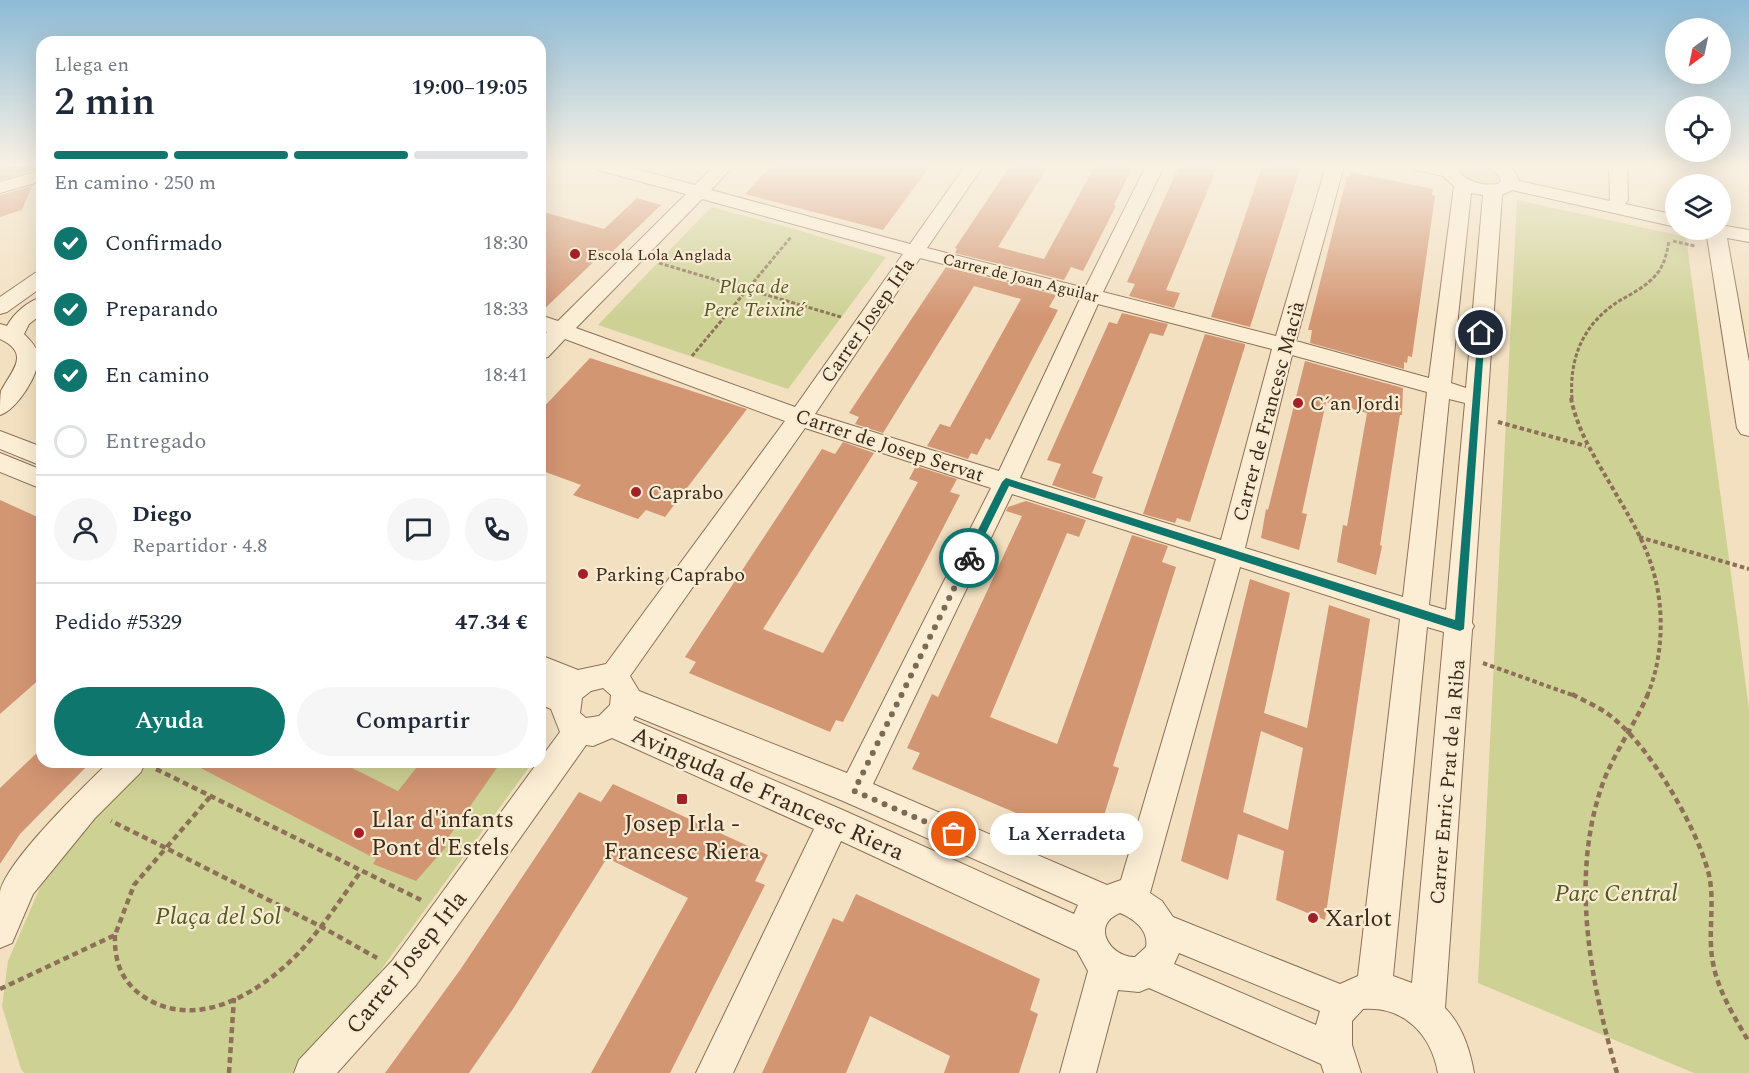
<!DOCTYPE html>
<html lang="es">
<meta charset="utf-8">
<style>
:root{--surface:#fff;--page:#f6f6f7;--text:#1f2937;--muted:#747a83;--line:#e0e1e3;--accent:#0f766e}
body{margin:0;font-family:Spectral,serif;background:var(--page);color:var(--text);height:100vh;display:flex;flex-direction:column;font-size:22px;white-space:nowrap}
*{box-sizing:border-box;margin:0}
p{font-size:20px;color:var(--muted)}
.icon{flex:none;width:33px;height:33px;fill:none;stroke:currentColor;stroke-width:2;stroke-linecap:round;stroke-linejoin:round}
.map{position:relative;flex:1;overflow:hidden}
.sheet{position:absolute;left:36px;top:36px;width:510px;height:732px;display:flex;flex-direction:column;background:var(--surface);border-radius:18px;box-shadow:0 6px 24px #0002}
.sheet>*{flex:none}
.needle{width:39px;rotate:213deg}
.controls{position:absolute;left:1665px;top:18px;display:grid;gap:12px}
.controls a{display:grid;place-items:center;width:66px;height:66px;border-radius:50%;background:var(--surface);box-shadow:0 6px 24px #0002;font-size:30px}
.pin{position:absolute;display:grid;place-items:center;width:51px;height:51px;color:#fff;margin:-26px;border:3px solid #fff;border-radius:50%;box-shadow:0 2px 6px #0007}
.courier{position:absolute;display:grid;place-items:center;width:60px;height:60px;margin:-30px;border:4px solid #0f766e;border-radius:50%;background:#fff;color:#222;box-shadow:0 2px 8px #0007}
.bubble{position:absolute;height:42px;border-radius:21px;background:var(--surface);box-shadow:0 6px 24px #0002;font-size:20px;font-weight:600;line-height:42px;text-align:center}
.head em{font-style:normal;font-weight:600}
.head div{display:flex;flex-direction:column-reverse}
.head{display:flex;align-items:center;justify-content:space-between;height:102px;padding:0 18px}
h1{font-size:39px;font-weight:600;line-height:45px}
.bar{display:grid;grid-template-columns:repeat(4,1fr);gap:9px 6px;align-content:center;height:72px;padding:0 18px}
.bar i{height:8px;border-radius:4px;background:var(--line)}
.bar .on{background:var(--accent)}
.bar p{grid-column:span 4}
.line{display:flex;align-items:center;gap:15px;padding:0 18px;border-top:2px solid var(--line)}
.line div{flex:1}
.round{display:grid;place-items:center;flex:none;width:63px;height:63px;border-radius:32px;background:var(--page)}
ol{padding:0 18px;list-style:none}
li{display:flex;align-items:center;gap:18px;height:66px}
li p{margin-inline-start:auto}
li .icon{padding:6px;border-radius:50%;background:var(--accent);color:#fff;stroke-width:4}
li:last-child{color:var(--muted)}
li i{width:33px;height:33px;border:3px solid var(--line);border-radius:50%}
.action{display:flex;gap:12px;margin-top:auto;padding:12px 18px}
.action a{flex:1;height:69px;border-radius:36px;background:var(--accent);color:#fff;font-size:24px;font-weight:600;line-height:69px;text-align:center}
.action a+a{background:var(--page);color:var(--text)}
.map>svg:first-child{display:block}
.green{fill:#cdd194}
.building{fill:#d39673;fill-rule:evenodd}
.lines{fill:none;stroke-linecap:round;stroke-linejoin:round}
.minor-casing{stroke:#8d7057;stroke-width:2}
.path-far2{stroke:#8d7057;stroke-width:3;stroke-dasharray:4 2;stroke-linecap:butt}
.path-far1{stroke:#8d7057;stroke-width:4;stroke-dasharray:4.5 3;stroke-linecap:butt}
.path{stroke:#8d7057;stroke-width:4.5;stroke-dasharray:6 4;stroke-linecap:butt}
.minor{fill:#fceed5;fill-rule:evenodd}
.route{fill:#0f766e}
.done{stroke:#7c6a56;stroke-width:6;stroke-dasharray:0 10.8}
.poi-dot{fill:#a22129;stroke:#f9ebd1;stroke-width:2}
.labels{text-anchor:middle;stroke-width:4.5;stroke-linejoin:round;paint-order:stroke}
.far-poi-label{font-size:16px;fill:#3c2a1c;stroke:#f9ebd1;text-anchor:start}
.far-street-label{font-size:16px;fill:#3c2a1c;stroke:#f9ebd1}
.park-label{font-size:20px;font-style:italic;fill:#4f5a21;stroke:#f9ebd1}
.street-label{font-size:20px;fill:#3c2a1c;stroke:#f9ebd1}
.poi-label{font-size:20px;fill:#3c2a1c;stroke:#f9ebd1;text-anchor:start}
.near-street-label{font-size:24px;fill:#3c2a1c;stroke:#f9ebd1}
.near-poi-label{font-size:24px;fill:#3c2a1c;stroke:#f9ebd1;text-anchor:start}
.near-park-label{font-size:24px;font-style:italic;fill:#4f5a21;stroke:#f9ebd1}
</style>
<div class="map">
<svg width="1749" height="1073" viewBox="0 0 1749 1073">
<rect width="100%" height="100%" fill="#f2e0c1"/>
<path class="green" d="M1461,166H1484L1496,173L1499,182C1487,190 1475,183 1462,179L1457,170Z
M1517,200L1686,237L1749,709V1073H1694L1478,983Z
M711,207L798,230L886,257L788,389L598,325Z
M141,762H533L334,1034L293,1073H24L21,1069L2,1006L8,961L42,883Z"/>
<path class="building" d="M0,166H39L38,169L0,180Z
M771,166H930L883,230L745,194Z
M1010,166H1048L998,247L1044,259L1095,166H1133L1114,205L1116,206L1083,271L1071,267L1064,280L955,253L957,249L955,248Z
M1179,166H1218L1166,290L1180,293L1174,308L1129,296L1135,284L1127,282Z
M1262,166H1301L1250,327L1211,317Z
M1351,172L1433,189L1432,195L1435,196L1412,357L1408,356L1407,363L1404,362V369L1310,343L1312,330H1308L1347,176L1350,177Z
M32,186L22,210L0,217V195Z
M637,198L661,205L612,252L606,250L540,313V211L604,229Z
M946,267L1056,295L1049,307L1058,310L990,440L986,438L977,455L971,453L968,459L927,446L940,424L950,427L1021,299L974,286L883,433L855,424L859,417L849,413Z
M1122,313L1168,324L1163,336L1150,333L1092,473L1103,477L1095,499L1052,485L1061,464L1047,460L1109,322L1117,324Z
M1205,334L1245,344V346L1190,522L1177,518L1175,523L1143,514Z
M590,358L747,409L665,517L646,510L638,519L573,495L581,485L540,470V411Z
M1305,361L1403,388L1402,415H1400L1380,545L1382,546L1376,575L1337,562L1343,525L1347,526L1367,413L1326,402L1302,513L1307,514L1299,550L1261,538L1266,509L1268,510Z
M843,442L874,453L763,629L823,653L918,482L909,479L916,466L957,479L950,492L960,495L843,722L836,720L830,732L689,673L696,662L685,657L822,449L835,454Z
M0,500L42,519V677L0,714Z
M1026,501L1086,520L1079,537L1067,533L990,717L1057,744L1132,535L1168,546L1162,562L1176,567L1113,766L1119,768L1100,828L1086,822L1080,840L912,769L920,753L907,748L932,694L938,697L1022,516L1006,511L1008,507Z
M1250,579L1290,593L1264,713L1307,728L1329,605L1370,619L1325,920L1276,900L1284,851L1238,834L1228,880L1181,861ZM1261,731L1303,748L1288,830L1243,812Z
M42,748V762H91L20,834L0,864V788Z
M189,762H340L398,791L421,762H501L443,845L446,847L416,881L373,864L376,859Z
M613,784L768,855L755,881L765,885L670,1073H591L688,898L607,858L513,1009L469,1073H385L460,970L579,792L601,802Z
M856,894L1040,979L1030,1010L1038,1014L1019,1073H944L950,1056L870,1016L846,1073H762L833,918L843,922Z"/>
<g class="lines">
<defs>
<path id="minor" d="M595,166H625L695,185L714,166H733L711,190L910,244L965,166H983L927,248L1085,288L1146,166H1164L1103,292L1276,336L1326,166H1344L1296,341L1429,378L1454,186L1443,176L1416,170L1413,166H1458V171C1469,183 1482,186 1498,184L1501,181L1499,176L1488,166H1509L1516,173L1519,181L1610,201L1609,166H1627L1628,200L1625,204L1676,215V227L1512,190L1502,195L1472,623L1474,626L1472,630L1445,1008C1462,1025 1470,1050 1474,1073H1438C1431,1034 1404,1006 1363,1009L1352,1021V1045L1361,1073H1324L1321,1064L1149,988L1139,992L1118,990L1096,1073H1060L1088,971L1077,951L841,841L733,1073H696L814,829L612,738L593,746L586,745L416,985L337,1073H294L299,1060L392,961L560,732L551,709L540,704V655L578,670L606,664L785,421L565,339L548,357L540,359V339L547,332L540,330V315L558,321L686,194L598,170ZM1471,193L1483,195L1466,388L1451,383ZM702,199L903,254L795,407L576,328ZM920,258L1080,299L999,471L815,414ZM1098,304L1272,349L1221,540L1020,478ZM1292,355L1427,392L1403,597L1245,548ZM1449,399L1465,403L1446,610L1429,605ZM805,428L991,488L847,773L639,691L630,676ZM1012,494L1216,559L1121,880L1107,885L873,784ZM1240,567L1400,619L1358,976L1340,984L1173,917L1162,901L1150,893ZM1427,627L1444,632L1412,983L1393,976ZM603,688L611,695L610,705L599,716L586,718L580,713L582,698L591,691ZM635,716L843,801L1078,905L1074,914L845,811L633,720ZM1120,913C1134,919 1149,930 1146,947L1135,957C1110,957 1090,925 1120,913ZM1179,953L1320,1011L1316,1025L1174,964Z
M42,170V181L0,193V182Z
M1720,225L1749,230V242L1727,238L1749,362V436L1741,434L1737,428L1706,230H1720Z
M42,271V287L7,312L0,314V297L35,273Z
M42,297V314L29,324L24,334C30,340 35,345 38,353C42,371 17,410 0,415C0,408 0,397 1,391C11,371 32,354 0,339V324L7,326C14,313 28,301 42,297Z
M0,431L42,447V466L0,449Z
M0,453L42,470V489L0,472Z
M109,762H145L141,772L95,818L33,894L12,943L0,948C0,930 0,910 0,892C6,862 84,786 109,762Z"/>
</defs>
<use href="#minor" class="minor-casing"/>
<path class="path-far2" d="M1673,241L1695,246
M659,263L841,317
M692,356L791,237
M1572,399C1569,358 1583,324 1619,301C1633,293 1649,285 1659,271C1665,262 1667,252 1669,241"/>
<path class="path-far1" d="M1571,398C1578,434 1598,462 1616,494C1629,516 1643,539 1651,564C1665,604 1664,657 1647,696
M1498,422L1586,446
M1639,537L1749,569
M1483,663L1575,696"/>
<path class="path" d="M1572,694C1584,701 1597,706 1608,714C1648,743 1695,824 1708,871C1716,899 1707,934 1713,963C1718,991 1735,1018 1749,1042
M156,769L421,900
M210,797L166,848L320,926L377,958
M115,935C114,964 123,985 149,1000C204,1031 270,986 306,945C326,922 343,896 361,871
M0,989L115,935L134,885L166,848L111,821
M229,1073L234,998
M1617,1073C1590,980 1569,874 1604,780C1616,750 1635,724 1648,694"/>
<use href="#minor" class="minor"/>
</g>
<linearGradient id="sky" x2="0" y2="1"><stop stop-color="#8dbad5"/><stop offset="0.52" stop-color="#f9f1e3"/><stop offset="1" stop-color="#f9f1e3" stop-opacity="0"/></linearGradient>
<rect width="1749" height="317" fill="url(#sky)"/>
<path class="route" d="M1478,331L1485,333L1464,629L1460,631L1009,486L972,561H965L964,558L1002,482L1006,478L1455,620Z"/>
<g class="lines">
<path class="done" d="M954,834L854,791L969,558"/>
</g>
<g class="poi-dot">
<circle cx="575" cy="254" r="6"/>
<circle cx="1298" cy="403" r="6"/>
<circle cx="636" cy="492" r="6"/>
<circle cx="583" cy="574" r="6"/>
<rect x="676" y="793" width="12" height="12" rx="3"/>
<circle cx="359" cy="833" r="6"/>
<circle cx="1313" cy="918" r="6"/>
</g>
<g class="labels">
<g class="far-poi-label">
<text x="587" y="260">Escola Lola Anglada</text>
</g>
<g class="far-street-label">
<text transform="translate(1021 277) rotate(14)" y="6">Carrer de Joan Aguilar</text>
</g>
<g class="park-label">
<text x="754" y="293">Plaça de<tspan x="754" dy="23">Pere Teixiné</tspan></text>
</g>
<g class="street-label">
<text transform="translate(867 320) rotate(-55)" y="7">Carrer Josep Irla</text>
<text transform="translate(1268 411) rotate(-75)" y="7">Carrer de Francesc Macià</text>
<text transform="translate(890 445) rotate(18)" y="7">Carrer de Josep Servat</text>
<text transform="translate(1447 782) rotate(-85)" y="7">Carrer Enric Prat de la Riba</text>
</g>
<g class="poi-label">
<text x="1310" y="410">C´an Jordi</text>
<text x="648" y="499">Caprabo</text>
<text x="595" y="581">Parking Caprabo</text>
</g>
<g class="near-street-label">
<text transform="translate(768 793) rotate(24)" y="8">Avinguda de Francesc Riera</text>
<text transform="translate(406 962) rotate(-51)" y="8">Carrer Josep Irla</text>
</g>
<g class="near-poi-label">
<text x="371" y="827">Llar d'infants<tspan x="371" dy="28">Pont d'Estels</tspan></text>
<text x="682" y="831" text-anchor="middle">Josep Irla -<tspan x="682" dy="28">Francesc Riera</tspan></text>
<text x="1325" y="926">Xarlot</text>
</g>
<g class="near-park-label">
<text x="1616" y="901">Parc Central</text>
<text x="218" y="924">Plaça del Sol</text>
</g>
</g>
</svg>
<div class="controls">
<a><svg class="needle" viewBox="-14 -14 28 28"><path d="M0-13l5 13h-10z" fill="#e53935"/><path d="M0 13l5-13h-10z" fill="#747a83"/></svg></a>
<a><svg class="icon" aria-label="locate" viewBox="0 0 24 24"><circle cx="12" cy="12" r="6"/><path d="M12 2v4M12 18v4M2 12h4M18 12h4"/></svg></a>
<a><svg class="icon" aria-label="layers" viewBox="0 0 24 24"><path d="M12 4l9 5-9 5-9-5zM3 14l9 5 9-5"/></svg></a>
</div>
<div class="pin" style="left:954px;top:834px;background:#ea580c"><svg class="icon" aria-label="bag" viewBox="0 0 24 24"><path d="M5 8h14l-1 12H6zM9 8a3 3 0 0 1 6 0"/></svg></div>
<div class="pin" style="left:1481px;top:333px;background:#1f2937"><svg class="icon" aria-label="home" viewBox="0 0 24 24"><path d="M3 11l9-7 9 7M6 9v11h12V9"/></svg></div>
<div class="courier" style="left:969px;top:558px"><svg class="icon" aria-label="bike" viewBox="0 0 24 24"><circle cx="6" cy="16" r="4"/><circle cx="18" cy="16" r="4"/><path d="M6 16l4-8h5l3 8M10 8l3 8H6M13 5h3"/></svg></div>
<div class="bubble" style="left:990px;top:813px;width:153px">La Xerradeta</div>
<section class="sheet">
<div class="head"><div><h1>2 min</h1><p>Llega en</p></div><em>19:00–19:05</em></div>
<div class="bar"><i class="on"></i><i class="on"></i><i class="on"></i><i></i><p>En camino · 250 m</p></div>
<ol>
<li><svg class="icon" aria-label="check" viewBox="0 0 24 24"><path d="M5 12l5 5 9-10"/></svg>Confirmado<p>18:30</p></li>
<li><svg class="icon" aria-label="check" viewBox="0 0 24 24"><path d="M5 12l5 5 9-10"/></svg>Preparando<p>18:33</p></li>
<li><svg class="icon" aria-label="check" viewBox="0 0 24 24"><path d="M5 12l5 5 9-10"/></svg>En camino<p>18:41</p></li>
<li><i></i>Entregado</li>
</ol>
<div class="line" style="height:108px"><a class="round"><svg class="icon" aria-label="person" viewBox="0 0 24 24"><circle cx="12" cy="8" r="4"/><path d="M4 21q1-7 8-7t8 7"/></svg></a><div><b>Diego</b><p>Repartidor · 4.8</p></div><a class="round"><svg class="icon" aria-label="chat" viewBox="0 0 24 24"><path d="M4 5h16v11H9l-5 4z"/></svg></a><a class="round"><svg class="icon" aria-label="phone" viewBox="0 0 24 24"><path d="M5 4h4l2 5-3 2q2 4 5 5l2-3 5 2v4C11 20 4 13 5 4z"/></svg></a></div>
<div class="line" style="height:78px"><div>Pedido #5329</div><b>47.34 €</b></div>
<div class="action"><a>Ayuda</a><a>Compartir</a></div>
</section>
</div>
